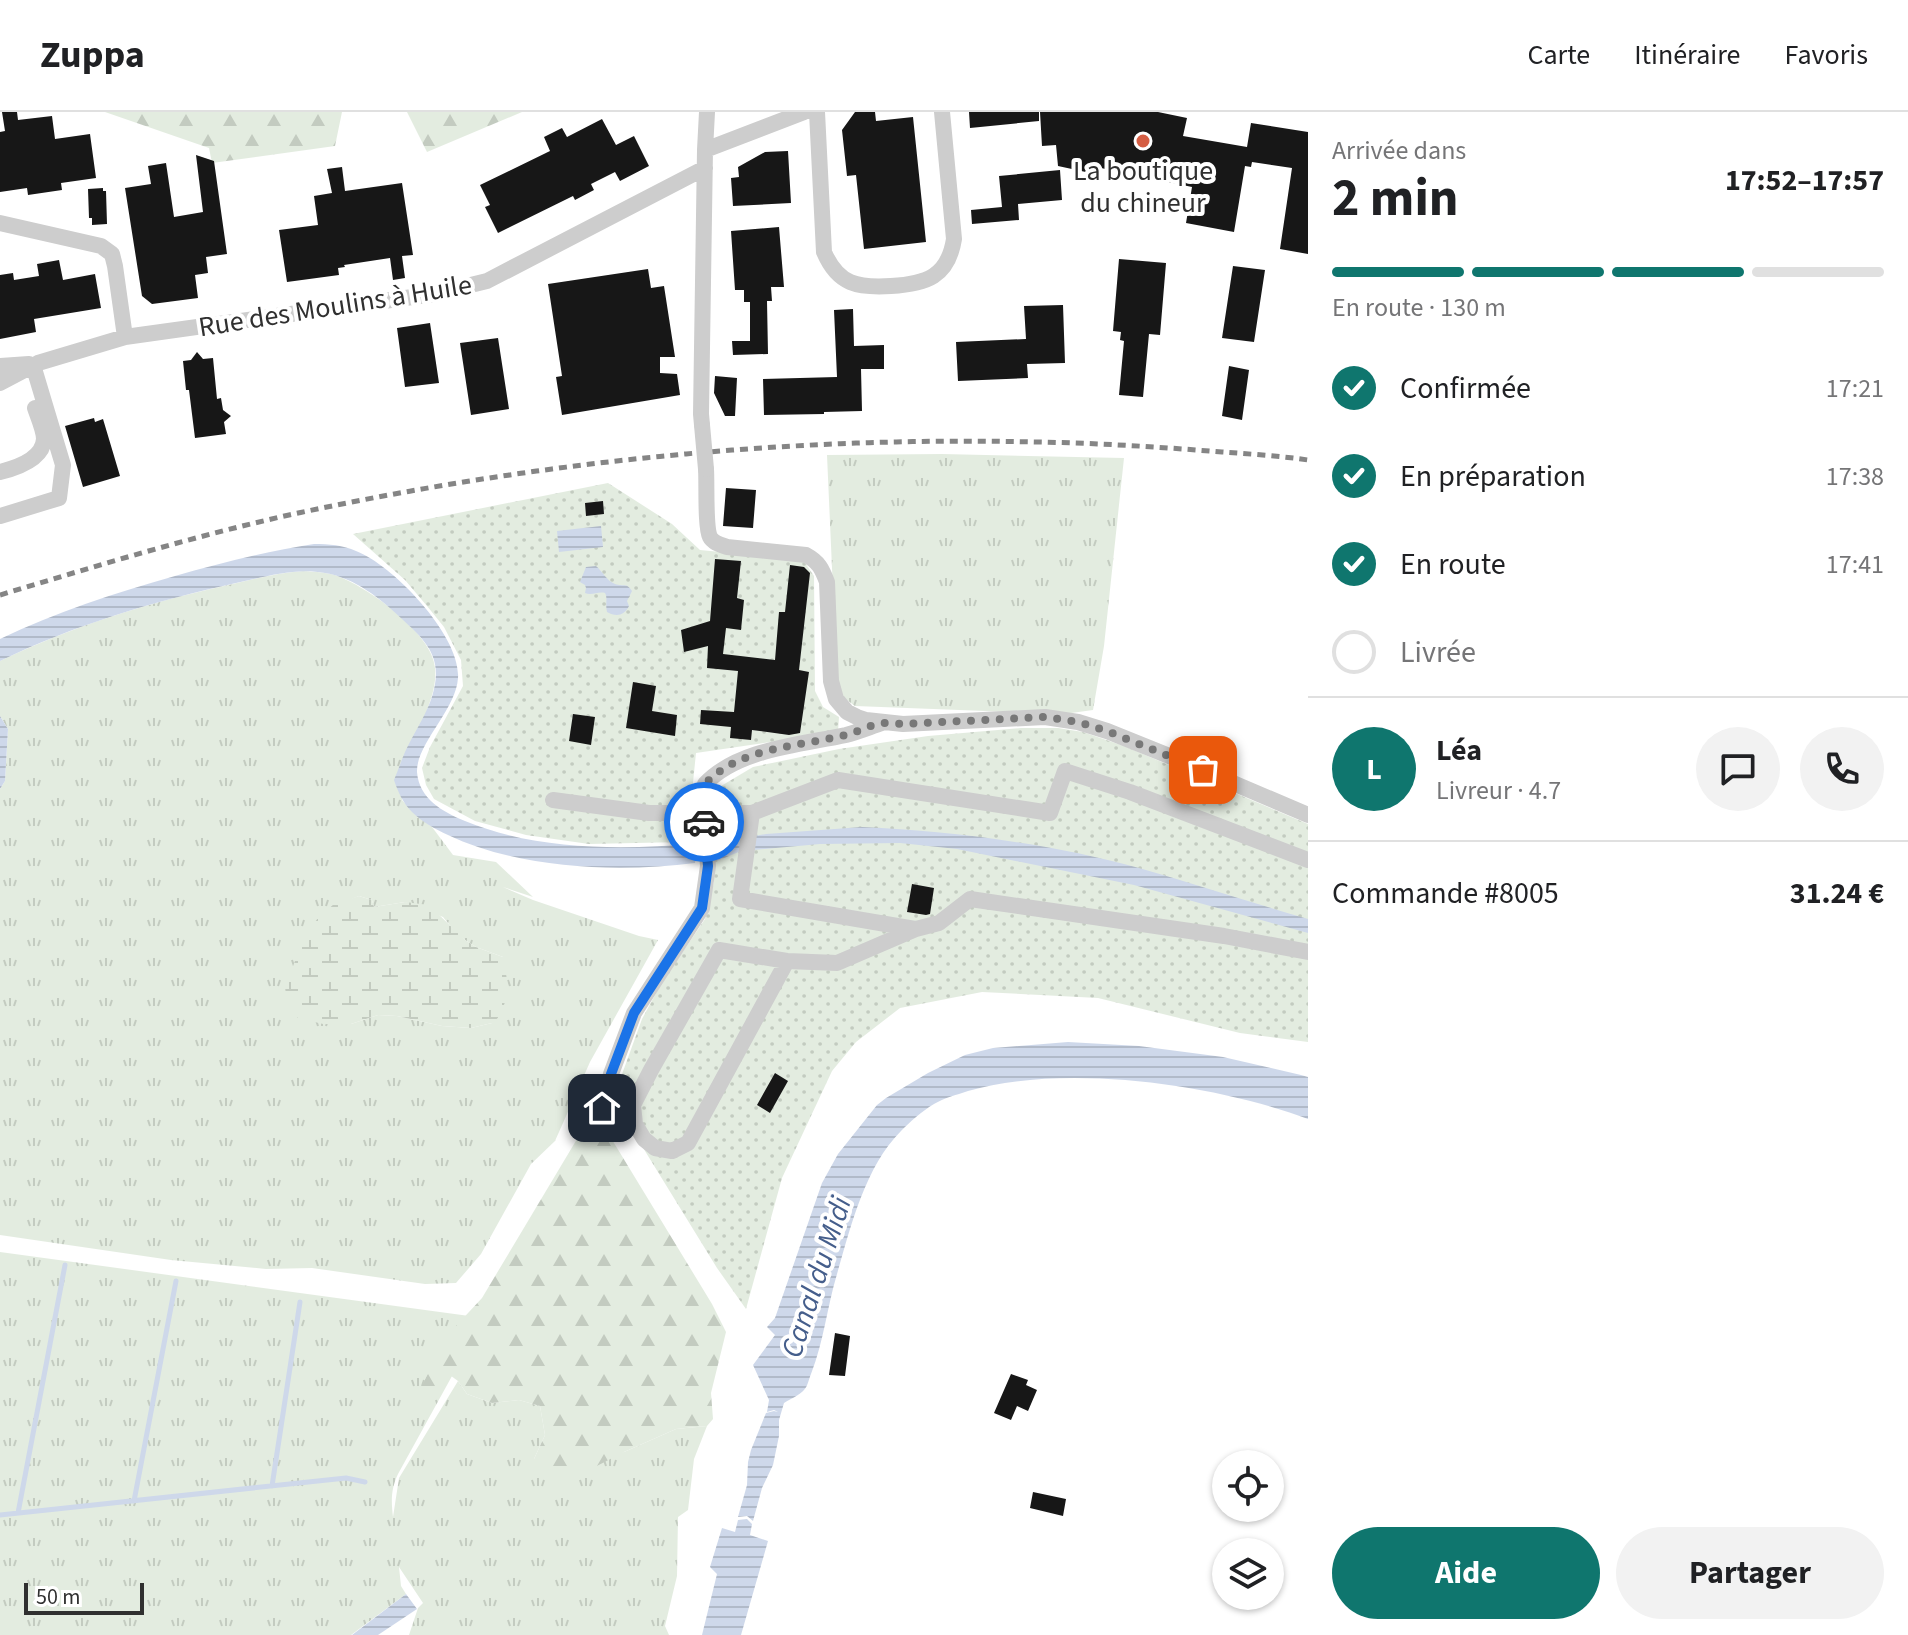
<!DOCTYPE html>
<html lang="fr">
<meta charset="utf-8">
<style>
:root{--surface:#fff;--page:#f2f2f2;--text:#202124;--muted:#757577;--line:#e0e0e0;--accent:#0f766e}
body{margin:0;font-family:"Source Sans 3",sans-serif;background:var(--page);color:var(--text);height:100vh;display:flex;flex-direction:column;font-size:30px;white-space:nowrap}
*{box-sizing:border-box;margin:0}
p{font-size:26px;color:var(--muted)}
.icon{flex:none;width:44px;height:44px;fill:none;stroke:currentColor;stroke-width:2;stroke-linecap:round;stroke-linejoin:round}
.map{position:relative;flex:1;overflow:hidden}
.side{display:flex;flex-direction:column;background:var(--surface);width:600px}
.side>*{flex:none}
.buttons{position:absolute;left:1212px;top:1338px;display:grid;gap:16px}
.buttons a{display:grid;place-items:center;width:72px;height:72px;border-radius:50%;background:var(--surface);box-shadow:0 2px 6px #0004;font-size:40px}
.scale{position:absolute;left:24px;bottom:20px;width:120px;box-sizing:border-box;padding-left:8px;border:4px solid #303030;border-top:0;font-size:22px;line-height:28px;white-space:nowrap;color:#303030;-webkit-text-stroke:6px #fff;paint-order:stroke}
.pin{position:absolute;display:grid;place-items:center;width:68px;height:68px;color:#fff;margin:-34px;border-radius:16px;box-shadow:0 4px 12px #0006}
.courier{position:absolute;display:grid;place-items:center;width:80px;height:80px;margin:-40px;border:6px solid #1a73e8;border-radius:50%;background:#fff;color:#222;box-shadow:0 2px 10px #0007}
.overview em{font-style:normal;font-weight:700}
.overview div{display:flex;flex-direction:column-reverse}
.overview{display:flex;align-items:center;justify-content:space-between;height:136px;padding:0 24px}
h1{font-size:52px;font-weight:700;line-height:60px}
.bar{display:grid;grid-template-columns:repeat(4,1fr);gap:12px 8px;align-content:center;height:96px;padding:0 24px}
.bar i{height:10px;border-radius:6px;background:var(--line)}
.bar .active{background:var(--accent)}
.bar p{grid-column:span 4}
.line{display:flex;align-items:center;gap:20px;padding:0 24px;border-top:2px solid var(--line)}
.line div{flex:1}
.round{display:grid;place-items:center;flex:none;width:84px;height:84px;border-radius:42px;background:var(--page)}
ol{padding:0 24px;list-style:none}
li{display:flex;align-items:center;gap:24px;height:88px}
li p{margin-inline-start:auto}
li .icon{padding:8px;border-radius:50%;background:var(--accent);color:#fff;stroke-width:4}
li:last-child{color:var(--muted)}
li i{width:44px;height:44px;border:4px solid var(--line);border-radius:50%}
.cta{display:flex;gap:16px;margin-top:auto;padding:16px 24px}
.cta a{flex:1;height:92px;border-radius:48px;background:var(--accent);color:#fff;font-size:32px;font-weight:700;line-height:92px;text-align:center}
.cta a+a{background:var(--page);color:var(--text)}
header{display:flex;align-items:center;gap:48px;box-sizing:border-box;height:112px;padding:0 40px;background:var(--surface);border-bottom:2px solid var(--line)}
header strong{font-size:38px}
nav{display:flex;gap:44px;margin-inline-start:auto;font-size:28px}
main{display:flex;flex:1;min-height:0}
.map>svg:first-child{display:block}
.grass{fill:url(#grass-tufts);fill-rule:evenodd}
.forest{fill:url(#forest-firs)}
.wetland{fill:url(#wetland-marsh)}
.park{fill:url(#park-dots)}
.water{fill:url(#water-rules)}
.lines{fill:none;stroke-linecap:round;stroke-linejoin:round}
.stream{stroke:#ced8ea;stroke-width:5}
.building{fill:#171717}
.minor{stroke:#cdcdcd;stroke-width:16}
.rail{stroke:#858585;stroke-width:5;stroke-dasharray:8 6;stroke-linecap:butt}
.minor-bridge{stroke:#cdcdcd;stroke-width:16}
.done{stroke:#787878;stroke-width:8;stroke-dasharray:0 14.4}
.route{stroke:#1a73e8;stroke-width:10}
.poi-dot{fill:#d55e44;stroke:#fff;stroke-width:3}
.labels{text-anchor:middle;stroke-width:8;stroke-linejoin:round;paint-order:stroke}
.poi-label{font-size:28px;fill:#303030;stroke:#fff}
.street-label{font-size:28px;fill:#303030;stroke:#fff}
.water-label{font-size:30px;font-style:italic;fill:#455e8b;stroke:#fff}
</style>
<header>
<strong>Zuppa</strong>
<nav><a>Carte</a><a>Itinéraire</a><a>Favoris</a></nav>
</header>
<main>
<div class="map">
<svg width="1308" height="1523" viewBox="0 0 1308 1523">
<defs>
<pattern id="grass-tufts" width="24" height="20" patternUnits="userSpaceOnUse" patternTransform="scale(2)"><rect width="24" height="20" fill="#e3ece0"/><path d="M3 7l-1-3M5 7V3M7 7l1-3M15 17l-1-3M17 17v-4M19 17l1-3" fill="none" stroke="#c3cbc0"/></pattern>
<pattern id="forest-firs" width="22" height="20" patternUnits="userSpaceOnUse" patternTransform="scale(2)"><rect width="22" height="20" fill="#e3ece0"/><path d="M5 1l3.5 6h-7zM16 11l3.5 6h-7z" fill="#c3cbc0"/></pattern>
<pattern id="wetland-marsh" width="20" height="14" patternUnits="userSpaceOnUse" patternTransform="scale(2)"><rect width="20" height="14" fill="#e3ece0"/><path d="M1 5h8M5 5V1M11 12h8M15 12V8" fill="none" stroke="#c3cbc0"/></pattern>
<pattern id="park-dots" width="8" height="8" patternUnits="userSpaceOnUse" patternTransform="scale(2)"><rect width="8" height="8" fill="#e3ece0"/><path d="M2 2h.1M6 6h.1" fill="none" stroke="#c3cbc0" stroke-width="1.8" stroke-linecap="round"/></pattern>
<pattern id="water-rules" width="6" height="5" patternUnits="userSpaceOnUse" patternTransform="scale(2)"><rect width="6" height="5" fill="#ced8ea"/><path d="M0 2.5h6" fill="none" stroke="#b1bac9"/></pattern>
</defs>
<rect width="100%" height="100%" fill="#fff"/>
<path class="grass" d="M942,342L1124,346L1104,534L1093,598L1064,602L855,594L843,585L837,569L827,343Z
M303,459C316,460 328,460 340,465C370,477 433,522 435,556C437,575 429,592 423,610C416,636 409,662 402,688L412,699L432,715L453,743L496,750L533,785L503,775L533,788L639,824L658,828L590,950L555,1029L531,1052L481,1142L456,1171L425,1172L312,1156L266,1157L171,1148L0,1123V677L5,669L8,617L0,604V549C71,515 147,491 224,474C250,468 276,461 303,459ZM359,784L372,788L374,795L405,790L443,805L457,822L465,828L476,835L503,845L492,911L471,916L442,914L397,904L378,903L351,912H323L347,789Z
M0,1140L484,1206L398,1362C391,1377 391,1388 393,1405L399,1366L458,1269L467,1282L492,1291L519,1288L540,1294L545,1323L534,1347L624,1340L676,1317L707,1314L694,1347L688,1398L678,1405L677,1464L665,1514L669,1523H409L418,1496L423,1491L399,1455L401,1474L406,1482L351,1523H0Z"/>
<path class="forest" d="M105,0H342L335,34L212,51L209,36Z
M407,0H522L427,40Z
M600,1008L712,1192L726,1220L711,1281L713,1307L707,1314L676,1317L624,1340L554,1376L534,1347L545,1323L540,1294L519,1288L492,1291L467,1282L458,1269L447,1261L422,1306L412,1297L442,1229L482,1186L586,1012Z"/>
<path class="wetland" d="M359,784L372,788L374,795L405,790L429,793L465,828L476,835L503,845L509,879L500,904L492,911L471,916L442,914L397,904L378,903L351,912H323L298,906L287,890L285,875L305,823L318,806L334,792Z"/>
<path class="park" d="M608,371L672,412L700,438L803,448L814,464L815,579L823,595L839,605L838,620L696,641L688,720L682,730L589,732L526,723L475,709L434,687L426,673L422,656L430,635L463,574L461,548L444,515L427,494L405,468L353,422Z
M1021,616H1058L1083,620L1124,634L1308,712V930L1240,921L1098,886L982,880L900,896L856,930L832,959L782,1066L746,1197L717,1156L613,987L642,907L661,872L705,807L714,770L713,723L716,677L753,655L839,637L928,624Z"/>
<path class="water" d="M601,414L603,435L559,440L557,419Z
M314,432C329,432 343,433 356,439C393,453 461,524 458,566C456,598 416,632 417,660C419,687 443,700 465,709C536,738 617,738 693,732L698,736L695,751C617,761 520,757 448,723C435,717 422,710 412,700C403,691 398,680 394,668C398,659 401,649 405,640C417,614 435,592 436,562C436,537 419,523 402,507C381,487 355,466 325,461C295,455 265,465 236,471C155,489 74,513 0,549V527C56,500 115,481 175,464C221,451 267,439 314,432Z
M596,454C602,459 607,469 615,472C624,475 626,470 632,479L627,489L629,494C624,504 616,505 607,500C605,492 608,486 605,481C598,479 592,484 585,481L586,476L585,473L580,470L586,455Z
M0,604L8,617L5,669L0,677Z
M862,715C954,719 1051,732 1139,756C1196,772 1252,791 1308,807V821L1134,773L957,737L900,731L820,732L741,739L717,749L710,732L766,722Z
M1068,930L1139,934L1223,945L1301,963L1308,965V1007C1214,972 1065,951 968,979C956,983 944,986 934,992C922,999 910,1010 901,1019C865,1055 851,1114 837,1162C827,1195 824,1229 811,1262C809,1266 808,1274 804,1278C800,1283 790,1287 784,1291L779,1308V1324L773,1353L762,1376L753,1409L747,1404L738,1405L747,1373L748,1350L751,1338L766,1301L774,1299L778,1300L774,1298L767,1300L769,1288L753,1253L775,1223L767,1215L775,1206L822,1071L838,1042L877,993L886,986L928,961L965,943L993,936Z
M747,1407L752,1412L750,1423L768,1429L741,1523H702L717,1462L710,1455L722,1416L735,1420L738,1408Z
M406,1482L417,1497L378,1523H352Z"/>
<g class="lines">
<path class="stream" d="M272,1374L300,1190
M134,1389L176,1169
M18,1401L65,1153
M0,1403L346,1366L365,1370"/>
</g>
<path class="building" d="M2,0H17L18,8L52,4L55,27L90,22L96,66L61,71L62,78L28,83L27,76L0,80V20L5,19Z
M855,0H875L876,9L913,5L926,130L864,137L856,63L847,64L842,18Z
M969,0H1039V9L970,16Z
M1040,0H1158L1187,6L1183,24L1247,35L1251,11L1308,20V142L1280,137L1292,56L1252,50L1251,55L1245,54L1234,120L1186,111L1192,75L1096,55L1095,62L1058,54L1056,33L1042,34Z
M602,7L616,33L634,24L649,54L620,69L615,60L591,72L594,78L575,88L573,84L498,121L485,95L490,93L480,73L550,39L544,25L562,16L567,25Z
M788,39L791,91L733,94L731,66L739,65L738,55L765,40Z
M196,43L214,49L227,142L206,145L208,161L195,163L198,186L152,192L142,184L125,76L151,72L148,54L166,51L174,105L203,100Z
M342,55L345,79L402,71L413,143L402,144L405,166L393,168L390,146L344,153L345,155L338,156L339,163L287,170L279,118L318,113L314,84L332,81L327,57Z
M1060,58L1062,88L1018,92L1019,108L972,112L971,98L1002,95L999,64Z
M103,76V79H106L107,112L92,113V106H89L88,77Z
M779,115L784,175H771L772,189H767L768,242L733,243L732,229H750V190H744V178H735L731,119Z
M1119,147L1166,151L1160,223L1149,222L1143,285L1119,283L1124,229L1120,228L1121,220L1113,219Z
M59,148L63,168L95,162L101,196L34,207L36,220L0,227V163L13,161L14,168L39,164L37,152Z
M1233,154L1265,158L1254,230L1222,226Z
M648,157L651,176L664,174L675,245H660V261L677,262L680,283L562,303L556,265L562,264L548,172Z
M1063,193L1065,251L1027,252L1028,266L958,269L956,230L1026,227L1024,194Z
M853,197L854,234L884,233V257H861L862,299L824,300V302L764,303L763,267L837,265L834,198Z
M430,211L439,271L405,275L397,216Z
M498,226L509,297L471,303L460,231Z
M197,240L203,247L213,246L217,287L221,286L223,298L231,304L224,310L226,322L195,326L189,278H186L183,249L191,248Z
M1229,254L1249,258L1242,308L1222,304Z
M715,264L737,266L735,304H725L714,281Z
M94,306L95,310L103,307L120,364L83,375L65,314Z
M726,376L756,378L753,416L723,414Z
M603,389L604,402L586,404L585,391Z
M715,447L741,449L737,486L744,488L741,518L726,516L723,542L775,548L779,500H785L790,453L804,455L810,461L799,558L809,560L800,621L789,623L752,618L751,628L730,626L731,615L700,612L701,598L734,600L738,559L707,556L708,534L684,540L681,518L710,509Z
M633,570L656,574L652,599L677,603L675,624L626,616Z
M573,602L595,605L591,633L569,629Z
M912,772L934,776L930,802L926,803L907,800Z
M775,961L788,969L770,1001L757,993Z
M835,1221L850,1224L845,1264L829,1263Z
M1011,1262L1028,1268L1026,1273L1037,1278L1028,1299L1017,1294L1011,1308L994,1301Z
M1033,1380L1066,1387L1063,1404L1030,1396Z"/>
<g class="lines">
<path class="minor" d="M817,0L824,140C838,173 858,176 891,174C926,172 948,165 954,127L942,0
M705,38L804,0
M0,111L101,134L112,142L115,154L125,225
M0,254L29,252
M0,271L38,251L125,225L434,182L487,169L705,56
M702,313L701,302L705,38L707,0
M706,357C707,370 705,415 710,425C713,431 722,433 727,435L806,443C819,450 822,457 827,470L831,569L836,587L847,600L857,605L866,608L903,612L1045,605L1078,610L1107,619L1179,648L1308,703
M0,360C16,356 43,347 44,327C44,318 38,305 35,296
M0,404L59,386L63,353L33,253
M553,688L649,701H752L740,787L915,817
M752,701L838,668L1050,701L1065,659L1130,680L1308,748
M787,849L688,1031L672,1039L655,1036L644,1027L635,1012L633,993L651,958L719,838L787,849L837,851L916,817L939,811L970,787L1224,824L1308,840
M602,996L611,962L634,901L702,796L708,754L704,702L705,672C738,637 800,633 846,623C858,620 870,615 882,611"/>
<path class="rail" d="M0,483C96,454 191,425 289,403C534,350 785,324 1036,330C1098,331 1160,335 1222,340C1250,342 1280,344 1308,348"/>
<path class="minor-bridge" d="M702,313L706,357"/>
</g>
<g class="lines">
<path class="done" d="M704,710L705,672C741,634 801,635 849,622C860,619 872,612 884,611C890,610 897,612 903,612L1045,605L1078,610L1107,619L1203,658"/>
<path class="route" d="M602,996L611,962L634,901L702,796L708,754L704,710"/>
</g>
<circle class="poi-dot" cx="1143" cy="29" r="8"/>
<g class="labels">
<g class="poi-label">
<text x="1143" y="68">La boutique<tspan x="1143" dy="32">du chineur</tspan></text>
</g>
<g class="street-label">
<text transform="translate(335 193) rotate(-9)" y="10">Rue des Moulins à Huile</text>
</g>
<g class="water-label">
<text transform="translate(816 1165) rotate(-72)" y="10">Canal du Midi</text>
</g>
</g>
</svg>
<div class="buttons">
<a><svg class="icon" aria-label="locate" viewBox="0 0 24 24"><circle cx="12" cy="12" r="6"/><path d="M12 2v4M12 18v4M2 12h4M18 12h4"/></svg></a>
<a><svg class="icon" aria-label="layers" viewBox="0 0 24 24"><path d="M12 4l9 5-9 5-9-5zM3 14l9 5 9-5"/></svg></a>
</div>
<div class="scale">50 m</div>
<div class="pin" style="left:1203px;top:658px;background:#ea580c"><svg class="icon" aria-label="bag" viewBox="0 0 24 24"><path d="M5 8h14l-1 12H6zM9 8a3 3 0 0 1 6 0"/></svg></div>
<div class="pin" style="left:602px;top:996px;background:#1f2937"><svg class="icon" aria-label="home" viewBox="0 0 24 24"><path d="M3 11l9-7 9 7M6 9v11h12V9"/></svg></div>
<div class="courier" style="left:704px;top:710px"><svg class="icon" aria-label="car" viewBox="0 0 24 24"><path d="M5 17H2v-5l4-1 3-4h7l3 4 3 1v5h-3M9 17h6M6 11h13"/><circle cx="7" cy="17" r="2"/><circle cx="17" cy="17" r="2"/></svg></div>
</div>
<section class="side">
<div class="overview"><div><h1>2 min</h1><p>Arrivée dans</p></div><em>17:52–17:57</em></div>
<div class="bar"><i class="active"></i><i class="active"></i><i class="active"></i><i></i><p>En route · 130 m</p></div>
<ol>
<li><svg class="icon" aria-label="check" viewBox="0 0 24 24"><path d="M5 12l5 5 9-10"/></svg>Confirmée<p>17:21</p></li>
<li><svg class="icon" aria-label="check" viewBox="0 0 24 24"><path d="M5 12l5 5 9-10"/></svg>En préparation<p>17:38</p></li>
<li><svg class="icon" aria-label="check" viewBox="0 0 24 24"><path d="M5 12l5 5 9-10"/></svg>En route<p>17:41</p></li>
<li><i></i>Livrée</li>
</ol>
<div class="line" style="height:144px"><b class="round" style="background:var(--accent);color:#fff">L</b><div><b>Léa</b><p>Livreur · 4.7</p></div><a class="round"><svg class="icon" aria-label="chat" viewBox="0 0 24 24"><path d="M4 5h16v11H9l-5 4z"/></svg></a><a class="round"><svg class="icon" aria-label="phone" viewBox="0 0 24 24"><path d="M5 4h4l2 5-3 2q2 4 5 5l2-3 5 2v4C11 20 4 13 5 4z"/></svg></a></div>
<div class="line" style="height:104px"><div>Commande #8005</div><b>31.24 €</b></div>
<div class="cta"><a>Aide</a><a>Partager</a></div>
</section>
</main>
